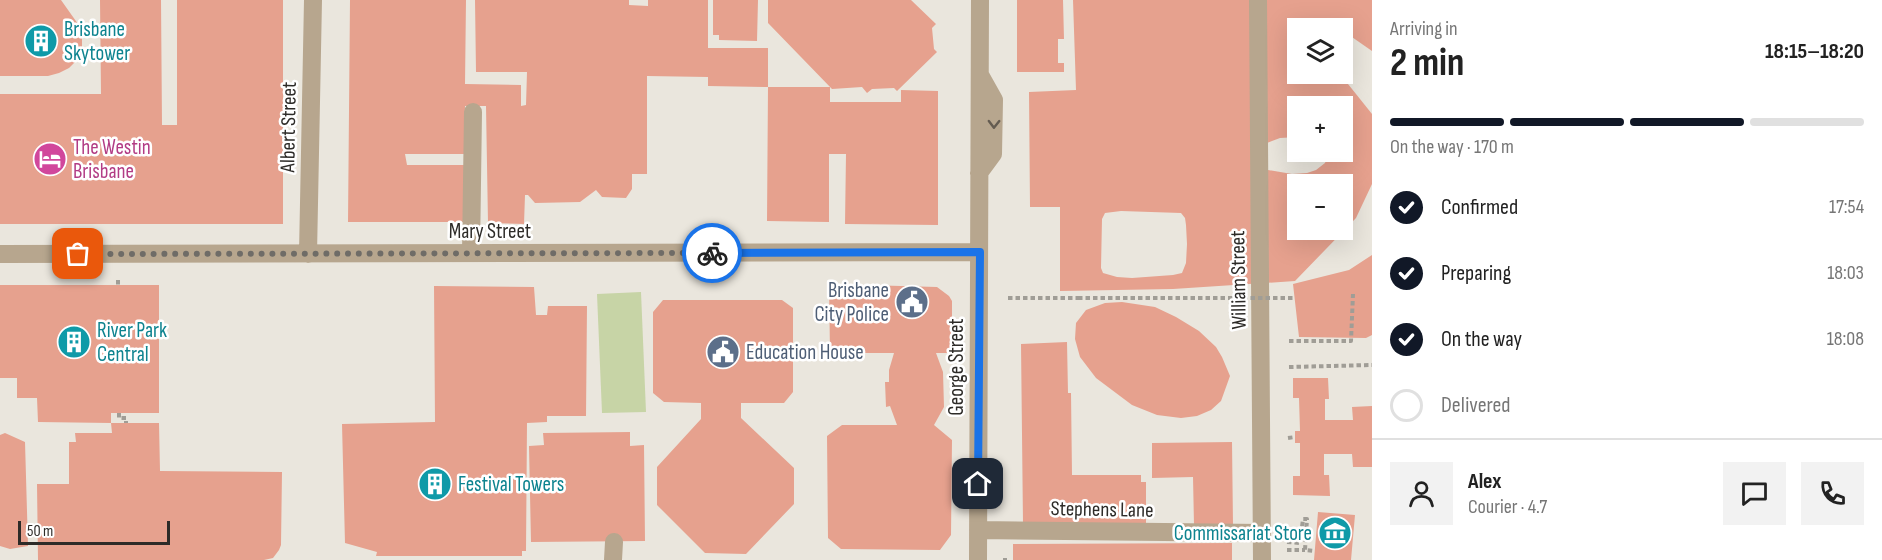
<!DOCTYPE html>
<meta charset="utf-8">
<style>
:root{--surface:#fff;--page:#f2f2f2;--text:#222;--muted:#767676;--line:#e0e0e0;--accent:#111827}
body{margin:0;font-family:"Sofia Sans Condensed",sans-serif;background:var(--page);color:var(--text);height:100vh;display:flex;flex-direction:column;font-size:22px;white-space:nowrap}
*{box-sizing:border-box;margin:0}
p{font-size:20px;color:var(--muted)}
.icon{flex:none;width:33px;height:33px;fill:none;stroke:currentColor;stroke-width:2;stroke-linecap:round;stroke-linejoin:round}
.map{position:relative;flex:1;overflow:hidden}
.drawer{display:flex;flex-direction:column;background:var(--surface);width:510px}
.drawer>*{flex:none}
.controls{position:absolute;left:1287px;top:18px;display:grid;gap:12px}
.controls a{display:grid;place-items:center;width:66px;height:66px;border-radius:0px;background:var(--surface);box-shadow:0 6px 24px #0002;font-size:30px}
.scale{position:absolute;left:18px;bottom:15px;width:152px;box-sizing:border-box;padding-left:6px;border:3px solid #2d2b28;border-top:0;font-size:16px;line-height:21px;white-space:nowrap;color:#2d2b28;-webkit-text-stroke:4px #fff;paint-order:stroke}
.pin{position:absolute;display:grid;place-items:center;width:51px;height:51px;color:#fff;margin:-26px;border-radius:12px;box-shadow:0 3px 9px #0006}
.courier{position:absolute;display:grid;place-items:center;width:60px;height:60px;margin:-30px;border:4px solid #1a73e8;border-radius:50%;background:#fff;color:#222;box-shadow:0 2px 8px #0007}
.head em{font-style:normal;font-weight:700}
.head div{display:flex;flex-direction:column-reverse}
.head{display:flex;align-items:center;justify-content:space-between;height:102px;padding:0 18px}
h1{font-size:39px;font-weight:700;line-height:45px}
.bar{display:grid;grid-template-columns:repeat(4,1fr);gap:9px 6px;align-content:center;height:72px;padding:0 18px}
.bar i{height:8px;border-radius:4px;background:var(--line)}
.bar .selected{background:var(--accent)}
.bar p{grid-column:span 4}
.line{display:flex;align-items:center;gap:15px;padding:0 18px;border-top:2px solid var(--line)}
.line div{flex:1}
.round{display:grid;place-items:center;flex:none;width:63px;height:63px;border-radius:0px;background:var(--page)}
ol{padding:0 18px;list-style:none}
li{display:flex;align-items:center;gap:18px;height:66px}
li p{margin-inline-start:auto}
li .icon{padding:6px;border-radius:50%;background:var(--accent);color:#fff;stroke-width:4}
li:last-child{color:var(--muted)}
li i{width:33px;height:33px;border:3px solid var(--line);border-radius:50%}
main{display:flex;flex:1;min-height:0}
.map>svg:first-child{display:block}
.green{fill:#c7d4a6}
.building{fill:#e6a18e;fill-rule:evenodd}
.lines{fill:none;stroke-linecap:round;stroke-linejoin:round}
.path{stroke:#a09d96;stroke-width:4;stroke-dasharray:4.5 3;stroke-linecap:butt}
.minor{stroke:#b7a68e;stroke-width:18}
.path-bridge{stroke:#a09d96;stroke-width:4;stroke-dasharray:4.5 3;stroke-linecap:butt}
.oneway{stroke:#645c51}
.done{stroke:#6f6c67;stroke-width:6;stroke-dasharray:0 10.8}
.route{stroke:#1a73e8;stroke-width:8}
.labels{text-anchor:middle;stroke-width:5;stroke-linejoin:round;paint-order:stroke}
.culture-label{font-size:21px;fill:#0d838f;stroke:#fff;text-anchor:start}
.street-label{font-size:21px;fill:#2d2b28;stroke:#fff}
.hotel-label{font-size:21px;fill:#b23c85;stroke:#fff;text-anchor:start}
.service-label{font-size:21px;fill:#4e5e75;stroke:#fff;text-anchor:end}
</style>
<main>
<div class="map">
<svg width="1372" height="560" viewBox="0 0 1372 560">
<rect width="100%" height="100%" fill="#eae6dd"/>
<path class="green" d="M641,292L646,412L602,413L597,294Z"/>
<path class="building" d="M0,0H61L78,24L82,35V47L78,59L69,68L59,73L48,76H0Z
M100,0H161L162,125H177V0H283V224H0V94H101Z
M350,0H466L465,84L521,85V106L526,105L527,72H476L475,0H629V5L648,6V0H708V48H768V87L708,86V77L647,76V174H632V189L626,198L602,197L596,190L580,202L535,203L528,195H525L524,224L488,223L486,106H465L464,154H405L407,165H467L466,222H348Z
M713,0H758L757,41L719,40V35H713Z
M768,0H911L936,24L932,28L934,49L937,52L897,91L894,88L872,89L867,93L862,87L832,89L768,23Z
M1017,0H1063L1064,39H1058V63H1064V72H1017Z
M1073,0H1372V51L1349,35L1342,33V28H1327L1293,19L1292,24L1298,30V74H1340L1372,114V184L1356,218L1295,281L1173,289L1060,291V207H1030L1029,92L1076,90ZM1298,106H1342V152H1326L1327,158L1325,163L1316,170L1307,173L1292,174L1268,170L1262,166L1267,143L1280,138L1298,137ZM1298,184H1342V230H1298ZM1121,211L1181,213L1185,218L1186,225L1187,244L1186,263L1182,273L1173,275L1132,278L1117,277L1103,273L1101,268L1102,219L1105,213Z
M768,87H830V102H901V90L938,91V225L845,224L846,154H829V222L767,221Z
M1372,255V335L1366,338L1299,337L1293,284L1349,270Z
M829,284L937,287L949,296L952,301V353H936L943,372L944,407L934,425L952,440L951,535L940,550L841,549L828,538L827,436L842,425H897L890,406L886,407L885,382H889V370L894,353H830Z
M0,285H159V413H111V423L38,422L37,398H17V378H0Z
M434,286L534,287L536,315H547L548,306H587L586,416H547V422L527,423L526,551H522V556H376L377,552L345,543L342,424L435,422Z
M663,300H782L793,308V392L784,403H741V418L794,468V504L746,554L705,553L657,505V467L701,419V403L664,402L653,393V312Z
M1122,302L1155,307L1176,317L1199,331L1216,347L1222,357L1230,376L1221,401L1211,410L1197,416L1181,418L1157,415L1132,405L1096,378L1080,357L1075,339L1076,323L1086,310L1105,303Z
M1067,342L1068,393H1071L1072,475H1141V482H1146V524L1023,523L1021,344Z
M1293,378H1328L1329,399H1325V420H1353L1352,407L1372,406V467H1353L1352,454H1324V475H1329L1330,496L1293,495V476H1300V443H1295V431H1300L1299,398H1293Z
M111,423H159L160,471L282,472L281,545L279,550L273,558L264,560H38L37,484H69V442H76L75,433H112Z
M630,432V446L644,445L645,541L531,542L529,446L544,445L543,433Z
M5,433L25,442L28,546L10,549L0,546V435Z
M1232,442L1233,525H1194L1193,477L1152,478V443Z
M1318,512L1355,515L1351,560H1314Z
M1232,543V560H1013V544Z"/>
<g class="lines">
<path class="path" d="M118,280V285
M1008,298H1078
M1289,341H1351L1353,294
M1289,367L1372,365
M119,413V418H126V423
M1288,438L1295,437
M1287,542L1300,543L1303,519H1307L1305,550L1315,551
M1287,550H1305
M1003,560H1007"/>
<path class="minor" d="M1258,0L1262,560
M979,173L993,154L994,100L980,75
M471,253L473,112
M0,254L979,252
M308,254L313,0
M978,530L1262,533
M613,560L614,542
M978,560L980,0"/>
<path class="path-bridge" d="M1078,298H1294"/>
</g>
<defs><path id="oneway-chevron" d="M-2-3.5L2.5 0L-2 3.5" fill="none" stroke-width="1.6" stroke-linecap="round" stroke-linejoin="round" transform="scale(1.5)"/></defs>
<use class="oneway" href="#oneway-chevron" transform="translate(994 124) rotate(91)"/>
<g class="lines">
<path class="done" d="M78,254L712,253"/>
<path class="route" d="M712,253L980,252L978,484"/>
</g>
<defs>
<symbol id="building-disc" viewBox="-11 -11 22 22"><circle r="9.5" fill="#0f9aa8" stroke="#fff"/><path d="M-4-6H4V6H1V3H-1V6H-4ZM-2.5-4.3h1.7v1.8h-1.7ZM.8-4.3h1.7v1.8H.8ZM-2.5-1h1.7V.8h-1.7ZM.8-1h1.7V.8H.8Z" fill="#fff"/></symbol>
<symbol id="hotel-disc" viewBox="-11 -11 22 22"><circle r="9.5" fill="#d1479c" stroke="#fff"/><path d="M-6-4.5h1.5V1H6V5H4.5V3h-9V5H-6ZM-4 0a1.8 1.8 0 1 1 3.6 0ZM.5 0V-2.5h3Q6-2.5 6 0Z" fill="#fff"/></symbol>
<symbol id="civic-disc" viewBox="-11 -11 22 22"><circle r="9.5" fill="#5c6f8a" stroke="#fff"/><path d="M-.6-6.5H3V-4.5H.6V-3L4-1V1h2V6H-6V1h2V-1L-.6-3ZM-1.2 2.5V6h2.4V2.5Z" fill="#fff"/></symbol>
<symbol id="museum-disc" viewBox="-11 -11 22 22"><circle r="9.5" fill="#0f9aa8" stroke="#fff"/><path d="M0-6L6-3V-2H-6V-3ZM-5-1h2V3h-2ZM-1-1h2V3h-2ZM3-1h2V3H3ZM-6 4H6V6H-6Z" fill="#fff"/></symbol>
</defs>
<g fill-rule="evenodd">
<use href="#building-disc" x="22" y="22" width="38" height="38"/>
<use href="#hotel-disc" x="31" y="140" width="38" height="38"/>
<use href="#civic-disc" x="893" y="283" width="38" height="38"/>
<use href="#building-disc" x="55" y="323" width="38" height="38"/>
<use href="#civic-disc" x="704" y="333" width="38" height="38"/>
<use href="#building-disc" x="416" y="465" width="38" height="38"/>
<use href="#museum-disc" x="1316" y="514" width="38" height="38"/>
</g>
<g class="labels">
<g class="culture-label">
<text x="64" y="36">Brisbane<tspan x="64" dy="24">Skytower</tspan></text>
<text x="97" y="337">River Park<tspan x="97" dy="24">Central</tspan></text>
<text x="458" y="491">Festival Towers</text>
<text x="1312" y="540" text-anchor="end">Commissariat Store</text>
</g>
<g class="street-label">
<text transform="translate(288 127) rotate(-89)" y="7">Albert Street</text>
<text x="490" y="238">Mary Street</text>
<text transform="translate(1238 280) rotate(-91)" y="7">William Street</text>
<text transform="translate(956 367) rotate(-90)" y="7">George Street</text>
<text transform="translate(1102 509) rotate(1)" y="7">Stephens Lane</text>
</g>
<g class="hotel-label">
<text x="73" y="154">The Westin<tspan x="73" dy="24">Brisbane</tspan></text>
</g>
<g class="service-label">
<text x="889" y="297">Brisbane<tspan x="889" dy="24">City Police</tspan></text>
<text x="746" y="359" text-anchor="start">Education House</text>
</g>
</g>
</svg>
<div class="controls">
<a><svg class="icon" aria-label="layers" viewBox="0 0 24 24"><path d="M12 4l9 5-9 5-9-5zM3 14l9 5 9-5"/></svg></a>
<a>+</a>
<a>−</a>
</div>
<div class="scale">50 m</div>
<div class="pin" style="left:78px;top:254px;background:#ea580c"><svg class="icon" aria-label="bag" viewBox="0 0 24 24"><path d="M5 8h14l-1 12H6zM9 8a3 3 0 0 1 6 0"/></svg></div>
<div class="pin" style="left:978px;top:484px;background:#1f2937"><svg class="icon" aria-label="home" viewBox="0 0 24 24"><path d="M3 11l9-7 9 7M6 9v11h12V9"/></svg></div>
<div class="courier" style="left:712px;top:253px"><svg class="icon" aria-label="bike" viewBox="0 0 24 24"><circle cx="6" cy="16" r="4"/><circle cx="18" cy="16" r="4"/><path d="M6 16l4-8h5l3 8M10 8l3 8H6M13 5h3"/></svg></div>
</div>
<section class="drawer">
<div class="head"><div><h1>2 min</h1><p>Arriving in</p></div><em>18:15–18:20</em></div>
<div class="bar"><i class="selected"></i><i class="selected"></i><i class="selected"></i><i></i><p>On the way · 170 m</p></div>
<ol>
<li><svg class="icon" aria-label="check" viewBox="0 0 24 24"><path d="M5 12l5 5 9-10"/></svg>Confirmed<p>17:54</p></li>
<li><svg class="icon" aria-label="check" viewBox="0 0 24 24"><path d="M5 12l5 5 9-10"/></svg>Preparing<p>18:03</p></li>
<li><svg class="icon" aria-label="check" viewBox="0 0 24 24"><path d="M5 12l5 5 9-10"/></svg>On the way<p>18:08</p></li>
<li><i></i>Delivered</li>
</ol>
<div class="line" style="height:108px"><a class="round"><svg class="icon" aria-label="person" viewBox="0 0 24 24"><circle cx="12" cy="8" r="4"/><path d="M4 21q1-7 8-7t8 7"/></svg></a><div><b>Alex</b><p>Courier · 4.7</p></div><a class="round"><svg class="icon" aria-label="chat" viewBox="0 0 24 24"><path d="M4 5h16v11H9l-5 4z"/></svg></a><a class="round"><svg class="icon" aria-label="phone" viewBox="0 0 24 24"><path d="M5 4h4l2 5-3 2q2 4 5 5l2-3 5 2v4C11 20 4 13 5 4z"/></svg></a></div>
</section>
</main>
